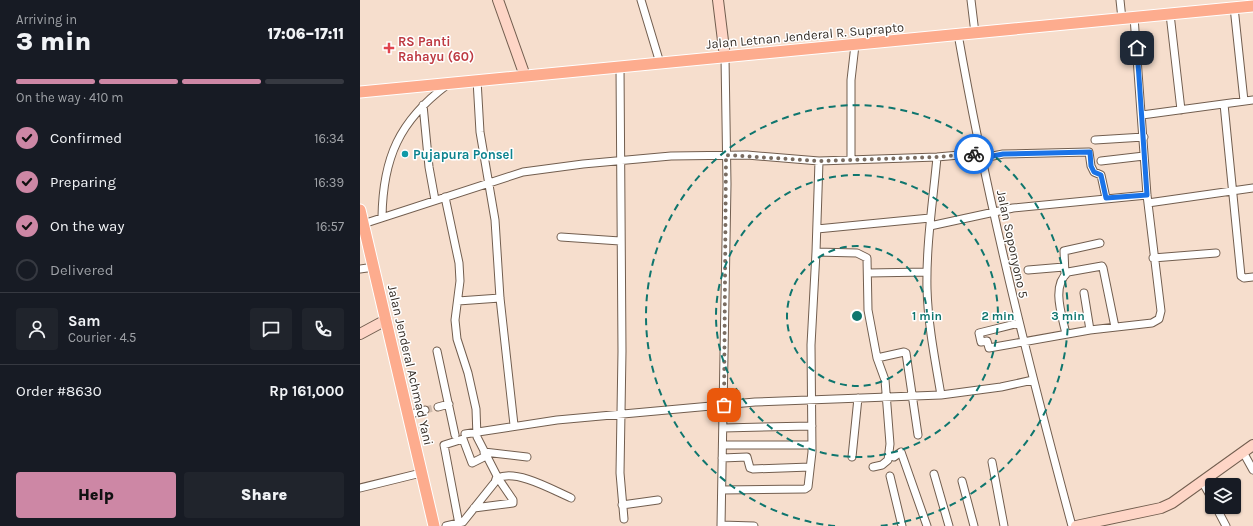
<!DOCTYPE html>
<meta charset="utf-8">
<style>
:root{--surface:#171b24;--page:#20242c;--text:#f1f3f6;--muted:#9ea1a6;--line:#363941;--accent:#cd87a5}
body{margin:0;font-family:Karla,sans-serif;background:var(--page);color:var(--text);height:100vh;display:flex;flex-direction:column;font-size:15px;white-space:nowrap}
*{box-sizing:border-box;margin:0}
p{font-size:13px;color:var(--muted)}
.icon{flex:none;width:22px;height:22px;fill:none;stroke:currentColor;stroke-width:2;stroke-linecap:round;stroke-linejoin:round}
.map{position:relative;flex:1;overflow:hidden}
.side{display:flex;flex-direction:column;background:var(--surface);width:360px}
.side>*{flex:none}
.controls{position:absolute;left:845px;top:478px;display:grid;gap:8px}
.controls a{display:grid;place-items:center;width:36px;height:36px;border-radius:4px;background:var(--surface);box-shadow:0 1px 3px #0004;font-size:20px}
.pin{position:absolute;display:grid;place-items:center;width:34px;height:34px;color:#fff;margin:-17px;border-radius:8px;box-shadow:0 2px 6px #0006}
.courier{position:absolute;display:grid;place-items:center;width:40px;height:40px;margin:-20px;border:3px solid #1a73e8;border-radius:50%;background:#fff;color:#222;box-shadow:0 1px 5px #0007}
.head em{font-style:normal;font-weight:800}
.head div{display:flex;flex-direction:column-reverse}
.head{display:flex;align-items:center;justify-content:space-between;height:68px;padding:0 16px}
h1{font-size:26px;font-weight:800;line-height:30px}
.bar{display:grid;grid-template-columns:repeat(4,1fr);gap:6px 4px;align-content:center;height:48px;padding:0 16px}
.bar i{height:5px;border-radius:3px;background:var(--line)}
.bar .on{background:var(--accent)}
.bar p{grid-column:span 4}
.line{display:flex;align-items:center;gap:10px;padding:0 16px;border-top:1px solid var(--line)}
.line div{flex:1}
.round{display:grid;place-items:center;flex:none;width:42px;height:42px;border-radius:4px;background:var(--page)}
ol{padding:0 16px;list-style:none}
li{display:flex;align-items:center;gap:12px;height:44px}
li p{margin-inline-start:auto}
li .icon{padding:4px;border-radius:50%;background:var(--accent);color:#111;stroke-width:4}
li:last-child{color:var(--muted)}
li i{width:22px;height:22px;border:2px solid var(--line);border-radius:50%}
.primary-button{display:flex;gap:8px;margin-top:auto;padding:8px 16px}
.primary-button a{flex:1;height:46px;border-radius:4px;background:var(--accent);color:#111;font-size:16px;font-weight:800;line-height:46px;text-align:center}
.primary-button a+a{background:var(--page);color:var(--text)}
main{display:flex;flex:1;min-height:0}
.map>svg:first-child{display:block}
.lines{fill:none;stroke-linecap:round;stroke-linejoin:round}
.street-tunnel{stroke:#d0bbac;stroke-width:7;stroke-dasharray:7 3.5;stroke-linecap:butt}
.street-casing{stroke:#725e4f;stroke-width:9}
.secondary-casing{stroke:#725e4f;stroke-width:12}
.primary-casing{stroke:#fff;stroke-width:13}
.street{stroke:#fff;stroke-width:7}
.secondary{stroke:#fed5c6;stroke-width:10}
.primary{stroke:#fdac8e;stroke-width:11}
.done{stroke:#796c61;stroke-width:4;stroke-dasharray:0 7.2}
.route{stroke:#1a73e8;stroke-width:5}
.ring{fill:none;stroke:#0f766e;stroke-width:2;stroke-dasharray:7 5}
.health-dot{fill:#e0444e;stroke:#fff;stroke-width:1.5}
.culture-dot{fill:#0f9aa8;stroke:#fff;stroke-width:1.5}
.labels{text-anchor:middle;stroke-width:3;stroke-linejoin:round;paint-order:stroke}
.street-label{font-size:13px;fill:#362e27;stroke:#fff}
.health-label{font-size:13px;font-weight:bold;fill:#be3a42;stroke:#fff;text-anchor:start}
.culture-label{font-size:13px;font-weight:bold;fill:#0d838f;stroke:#fff;text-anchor:start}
.centre{fill:#0f766e;stroke:#fff;stroke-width:2}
.ring-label{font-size:12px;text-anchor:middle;font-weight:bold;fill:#0f766e;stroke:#fff;stroke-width:3;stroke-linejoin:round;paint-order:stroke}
</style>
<main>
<section class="side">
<div class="head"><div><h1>3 min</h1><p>Arriving in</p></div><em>17:06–17:11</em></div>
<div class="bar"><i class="on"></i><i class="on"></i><i class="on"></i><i></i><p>On the way · 410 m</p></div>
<ol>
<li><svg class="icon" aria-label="check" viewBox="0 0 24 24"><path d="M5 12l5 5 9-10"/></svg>Confirmed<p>16:34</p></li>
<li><svg class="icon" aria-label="check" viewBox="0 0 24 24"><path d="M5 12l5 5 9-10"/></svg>Preparing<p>16:39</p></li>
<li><svg class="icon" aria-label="check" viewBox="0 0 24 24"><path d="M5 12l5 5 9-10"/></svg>On the way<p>16:57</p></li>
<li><i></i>Delivered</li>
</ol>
<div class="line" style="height:72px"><a class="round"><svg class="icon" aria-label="person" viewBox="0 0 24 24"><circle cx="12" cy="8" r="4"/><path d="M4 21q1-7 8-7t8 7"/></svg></a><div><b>Sam</b><p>Courier · 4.5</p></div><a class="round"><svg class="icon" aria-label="chat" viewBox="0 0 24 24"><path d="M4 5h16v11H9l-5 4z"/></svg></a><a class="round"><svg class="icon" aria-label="phone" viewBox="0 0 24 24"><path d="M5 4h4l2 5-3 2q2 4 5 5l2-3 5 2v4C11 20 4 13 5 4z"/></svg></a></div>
<div class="line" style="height:52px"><div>Order #8630</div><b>Rp 161,000</b></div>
<div class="primary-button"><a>Help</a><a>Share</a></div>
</section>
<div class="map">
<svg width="893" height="526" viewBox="0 0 893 526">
<rect width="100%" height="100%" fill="#f6decd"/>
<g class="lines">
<path class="street-tunnel" d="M65,410L78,407"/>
<defs>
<path id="street" d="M281,0L300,63
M611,0L615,33
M760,0L762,19
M874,7L884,101
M810,14L821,110
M598,34C627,200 668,363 712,526
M260,67L262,351L260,473L264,519
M117,80L120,132L135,220L140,298L154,425
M864,104L881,276L884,278L893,277
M63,105L69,167L75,200
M782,115L893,100
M735,140L784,137
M577,157C573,201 566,245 567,289C568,324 575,360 581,395
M623,158L643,154L729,152L731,166L734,172L741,175L746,198
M491,159V80L495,45
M741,161L784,156
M85,197L99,263L100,281L95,320L97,339L108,373L116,409L117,437L137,476L135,482L103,522L86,526
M788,203L893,188
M22,217C23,158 39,121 87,85
M3,224L163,172L223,164L311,156L387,155L459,161L577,157L622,153
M570,226L653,208L787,195
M457,229L570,218
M201,237L260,241
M456,252L497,253L507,258L508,310L517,358L525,380L530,444L528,460L522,465L513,467
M793,258L856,253
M0,269L14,267
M668,270L704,267
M508,273L567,272
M705,275L704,251L740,243
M724,293L730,330
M98,301L140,298
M659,323L619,333L621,342L627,341L629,348L730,330L792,323L799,319L801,311L787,195L774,17
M706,334C702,315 691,286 708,272L742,266L743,268L755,327
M77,351L95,435
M517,358L544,352L546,353L558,435
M78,407L89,404
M48,415L65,410
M363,428L452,426
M105,434L197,420L395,402L581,395L641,387L673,380
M363,445H452
M124,452L167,457
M883,452L893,470
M529,455L534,457L541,452L567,526
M492,457L498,398
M362,458L387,457L390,468L393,469L450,467
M632,462L644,526
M574,474L589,526
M137,476L138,478C156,469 193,490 211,498
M530,476L542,526
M602,481L614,526
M842,481L852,499
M0,488L61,473
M362,490L445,489L448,487L452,452L451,345L456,252L459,161
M262,505L298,500
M856,507L866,526
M114,508L153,503V500L138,478
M99,524L84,445L103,439L112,463L126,456
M361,525L394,526
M361,526L367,184L365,57"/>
<path id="secondary" d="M138,0L165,76
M358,0L365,57
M0,334L26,320
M716,526L801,508L812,503L893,445"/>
<path id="primary" d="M0,92L893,6
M0,210L74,526"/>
</defs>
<use href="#street" class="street-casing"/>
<use href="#secondary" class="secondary-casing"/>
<use href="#primary" class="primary-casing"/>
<use href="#street" class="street"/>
<use href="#secondary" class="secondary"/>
<use href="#primary" class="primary"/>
</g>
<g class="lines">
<path class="done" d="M364,405L366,155L459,161L577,157L614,154"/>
<path class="route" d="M614,154L622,153L623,158L643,154L730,152L731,166L734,172L741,175L746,198L787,195L777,48"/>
</g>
<g class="ring">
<circle cx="497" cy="316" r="70"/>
<circle cx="497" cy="316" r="141"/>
<path d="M475 526A211 211 0 1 1 519 526"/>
</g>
<path class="health-dot" d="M27 42h4v4h4v4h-4v4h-4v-4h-4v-4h4z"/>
<circle class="culture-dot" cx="45" cy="154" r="4"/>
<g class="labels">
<g class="street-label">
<text transform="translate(445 35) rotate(-5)" y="5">Jalan Letnan Jenderal R. Suprapto</text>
<text transform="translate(653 244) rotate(78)" y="5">Jalan Soponyono 5</text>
<text transform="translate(51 365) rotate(77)" y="5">Jalan Jenderal Achmad Yani</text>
</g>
<g class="health-label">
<text x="38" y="46">RS Panti<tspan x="38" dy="15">Rahayu (60)</tspan></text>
</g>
<g class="culture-label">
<text x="53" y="159">Pujapura Ponsel</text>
</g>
</g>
<circle cx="497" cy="316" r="6" class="centre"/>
<g class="ring-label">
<text x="567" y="320">1 min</text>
<text x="638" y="320">2 min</text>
<text x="708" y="320">3 min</text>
</g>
</svg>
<div class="controls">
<a><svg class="icon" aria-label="layers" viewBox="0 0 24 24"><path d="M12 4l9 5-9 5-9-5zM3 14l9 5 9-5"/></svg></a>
</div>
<div class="pin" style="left:364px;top:405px;background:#ea580c"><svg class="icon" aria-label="bag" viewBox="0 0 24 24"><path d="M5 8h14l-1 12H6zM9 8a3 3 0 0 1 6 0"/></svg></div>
<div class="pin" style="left:777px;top:48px;background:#1f2937"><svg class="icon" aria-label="home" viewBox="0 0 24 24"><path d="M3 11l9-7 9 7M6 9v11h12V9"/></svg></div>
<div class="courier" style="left:614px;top:154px"><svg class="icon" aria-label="bike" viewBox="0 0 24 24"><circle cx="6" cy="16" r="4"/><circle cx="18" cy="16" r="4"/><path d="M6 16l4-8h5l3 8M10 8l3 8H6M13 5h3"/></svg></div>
</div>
</main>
